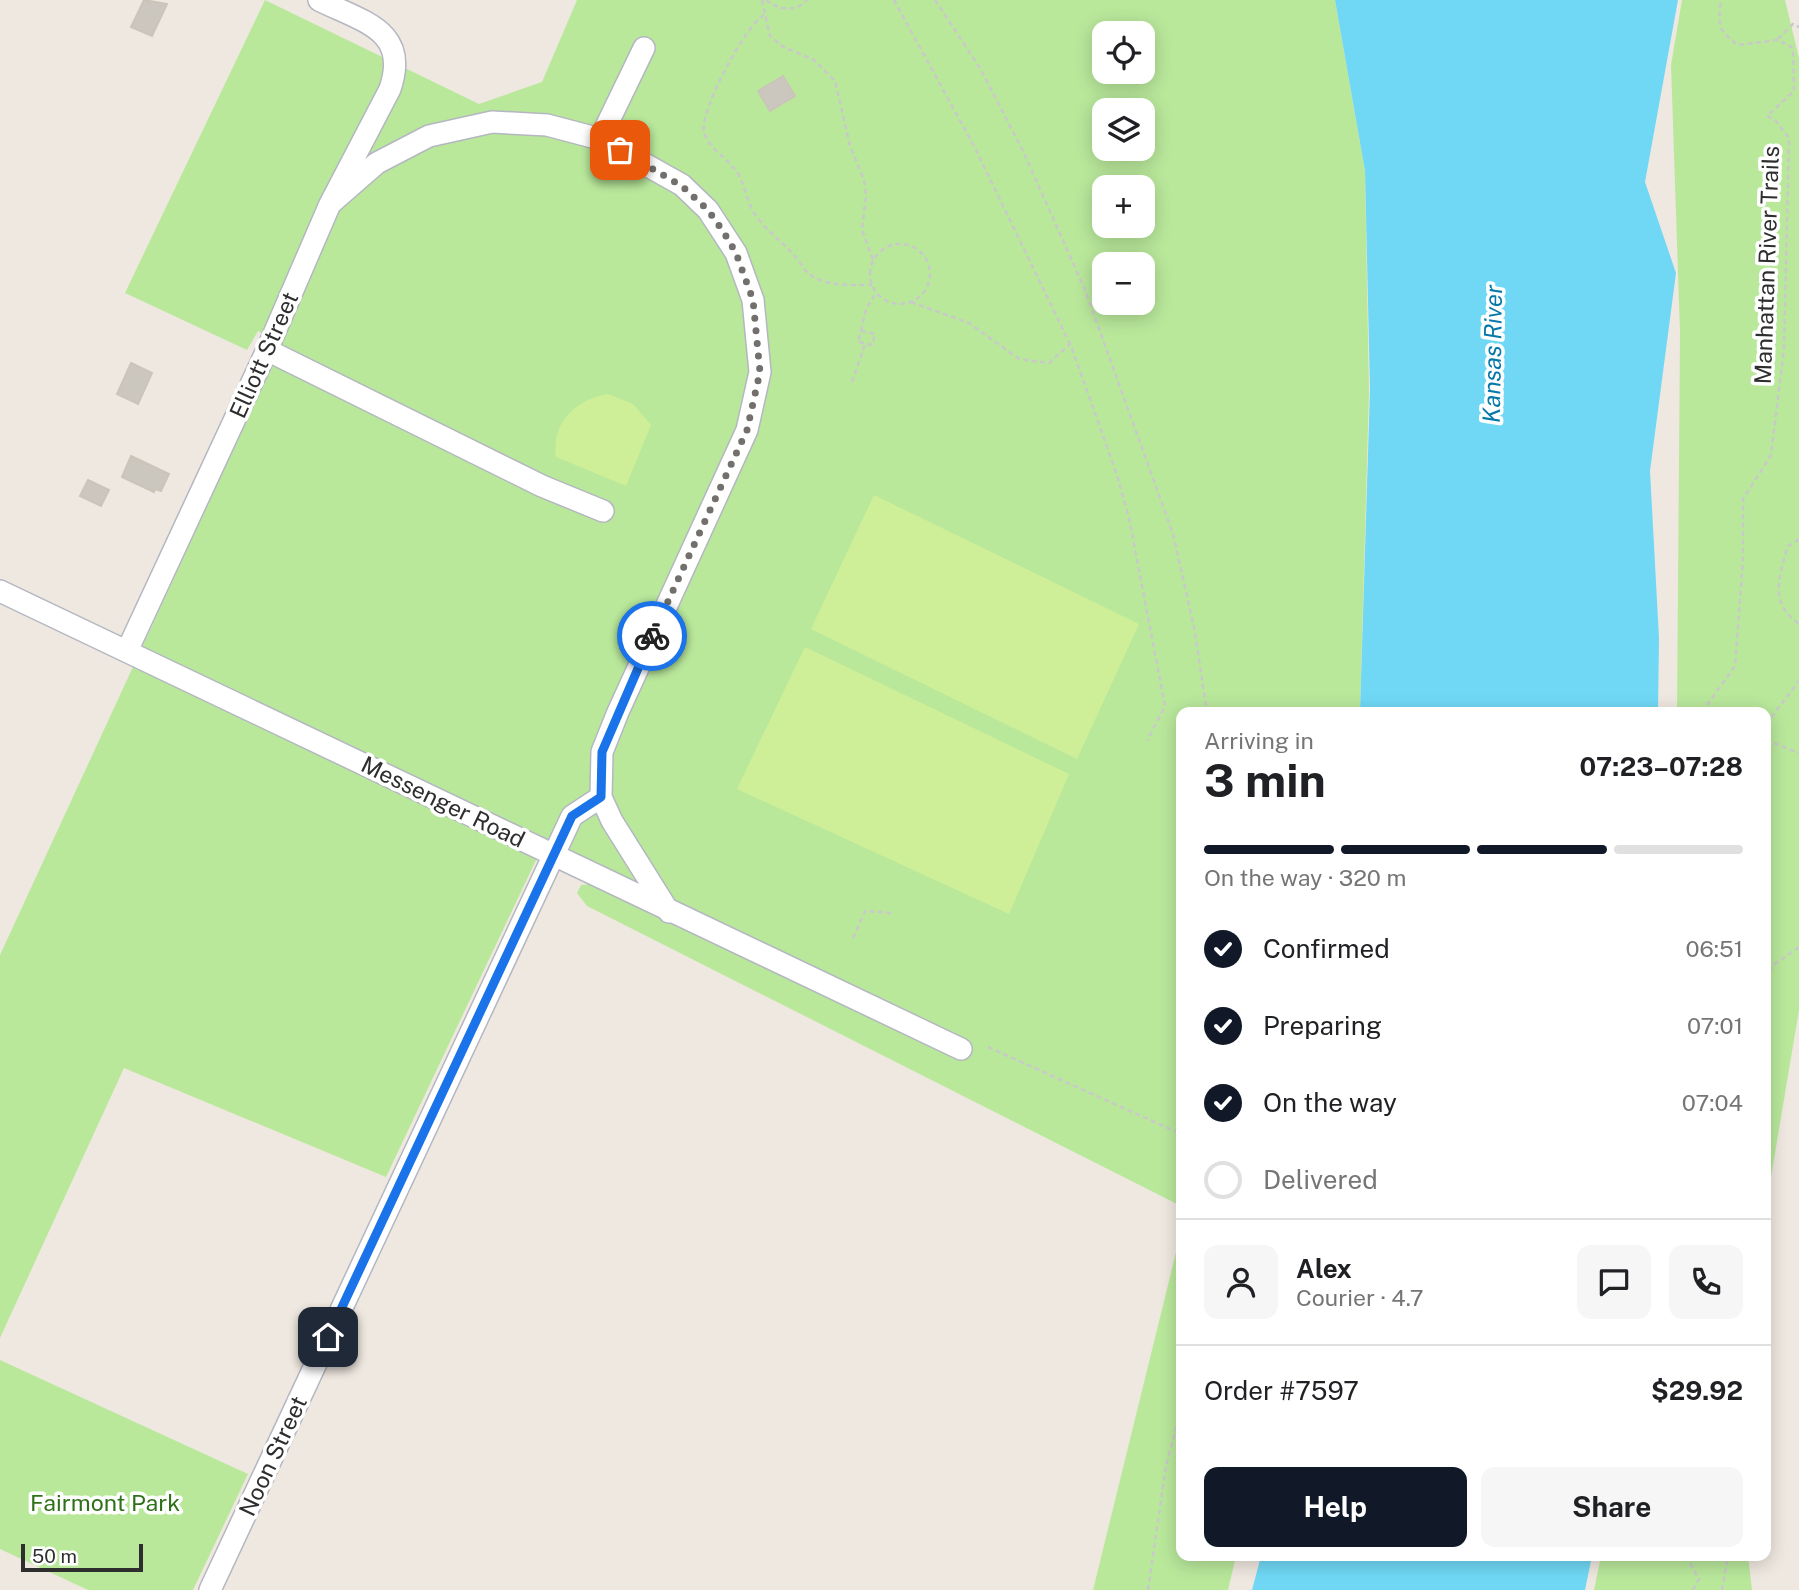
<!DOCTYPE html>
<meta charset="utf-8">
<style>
:root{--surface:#fff;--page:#f6f6f6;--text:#202124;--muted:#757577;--line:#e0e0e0;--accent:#111827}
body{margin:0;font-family:"Public Sans",sans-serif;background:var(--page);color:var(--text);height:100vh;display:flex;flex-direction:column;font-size:26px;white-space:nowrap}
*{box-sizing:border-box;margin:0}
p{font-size:23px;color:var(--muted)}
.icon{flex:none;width:38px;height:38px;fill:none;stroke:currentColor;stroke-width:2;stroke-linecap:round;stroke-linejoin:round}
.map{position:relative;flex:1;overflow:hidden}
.side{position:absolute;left:1176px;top:707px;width:595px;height:854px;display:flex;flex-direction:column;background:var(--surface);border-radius:14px;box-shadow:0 4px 18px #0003}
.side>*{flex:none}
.fabs{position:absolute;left:1092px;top:21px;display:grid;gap:14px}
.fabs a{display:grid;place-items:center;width:63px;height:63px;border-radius:14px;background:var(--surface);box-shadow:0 4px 18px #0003;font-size:35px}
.scale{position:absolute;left:21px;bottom:18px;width:122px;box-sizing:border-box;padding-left:7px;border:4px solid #2e2e2e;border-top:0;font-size:19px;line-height:24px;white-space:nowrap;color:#2e2e2e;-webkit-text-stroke:5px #fff;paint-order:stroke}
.pin{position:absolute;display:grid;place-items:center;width:60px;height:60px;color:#fff;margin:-30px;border-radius:14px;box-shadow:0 4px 10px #0006}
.courier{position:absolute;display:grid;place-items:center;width:70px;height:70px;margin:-35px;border:5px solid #1a73e8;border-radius:50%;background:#fff;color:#222;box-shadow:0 2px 9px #0007}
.overview em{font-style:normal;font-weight:700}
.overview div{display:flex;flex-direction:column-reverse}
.overview{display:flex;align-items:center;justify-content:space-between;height:119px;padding:0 28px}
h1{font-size:46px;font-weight:700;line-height:52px}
.bar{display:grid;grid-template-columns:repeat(4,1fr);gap:10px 7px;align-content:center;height:84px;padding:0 28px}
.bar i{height:9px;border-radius:5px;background:var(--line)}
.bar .active{background:var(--accent)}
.bar p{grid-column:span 4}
.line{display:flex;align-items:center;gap:18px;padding:0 28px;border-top:2px solid var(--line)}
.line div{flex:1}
.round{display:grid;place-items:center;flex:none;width:74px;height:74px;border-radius:14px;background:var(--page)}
ol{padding:0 28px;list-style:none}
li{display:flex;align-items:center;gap:21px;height:77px}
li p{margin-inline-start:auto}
li .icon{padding:7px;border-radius:50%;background:var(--accent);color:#fff;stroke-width:4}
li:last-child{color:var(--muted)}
li i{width:38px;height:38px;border:4px solid var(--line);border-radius:50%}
.action{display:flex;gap:14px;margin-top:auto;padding:14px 28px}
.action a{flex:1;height:80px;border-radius:14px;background:var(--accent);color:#fff;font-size:28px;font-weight:700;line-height:80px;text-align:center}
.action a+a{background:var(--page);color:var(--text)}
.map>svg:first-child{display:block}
.green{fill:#b9e89b;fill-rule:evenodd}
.pitch{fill:#ceef97}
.water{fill:#70d8f5}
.building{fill:#cbc6be;stroke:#cbc4b9;stroke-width:2}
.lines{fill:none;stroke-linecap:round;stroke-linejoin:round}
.minor-casing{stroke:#b4b7c1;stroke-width:24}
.path{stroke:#c9c9c9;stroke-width:2.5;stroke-dasharray:5 3.5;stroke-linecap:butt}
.minor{stroke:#fff;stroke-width:21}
.done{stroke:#726f6c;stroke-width:7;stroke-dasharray:0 12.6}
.route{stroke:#1a73e8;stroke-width:9}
.labels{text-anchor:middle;stroke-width:7;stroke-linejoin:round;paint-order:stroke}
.street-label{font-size:23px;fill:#2e2e2e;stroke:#fff}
.park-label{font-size:23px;fill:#2f7118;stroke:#fff}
.water-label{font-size:24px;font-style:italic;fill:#0779a8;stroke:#fff}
</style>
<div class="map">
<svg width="1799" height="1590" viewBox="0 0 1799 1590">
<rect width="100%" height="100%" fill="#efe8e0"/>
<path class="green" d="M265,0L479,104L542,82L577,0H1335L1365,171L1369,392L1360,712H1181V1206L587,906L577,893L581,885L592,884L919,1036L546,839L386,1177L124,1068L0,1338V955L282,344L258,331L247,350L125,293ZM1104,33H1143V72H1104ZM1104,110H1143V149H1104ZM1104,187H1143V226H1104ZM1104,264H1143V303H1104Z
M1682,0H1785L1799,58V1010L1766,1207V712H1677L1680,332L1671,65Z
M1181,1232V1556H1236L1228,1590H1093Z
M0,1360L248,1474L193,1590H88L0,1549Z
M1601,1556H1748L1752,1590H1594Z"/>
<path class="pitch" d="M608,394L633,404L651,425L626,486L556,457C551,423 576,399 608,394Z
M874,495L1139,624L1077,759L811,629Z
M805,647L1069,774L1009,914L737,789Z"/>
<path class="water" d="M1335,0H1678L1645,182L1676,273L1650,471L1659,638L1658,712H1360L1370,389L1365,171Z
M1261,1556H1592L1585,1590H1252Z"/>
<path class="building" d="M144,0L167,4L152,36L131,27Z
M783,76L795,96L770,111L758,91Z
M131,363L152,373L138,404L117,394Z
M131,456L169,474L161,491L155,489L154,492L122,477Z
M88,480L109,490L101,506L80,496Z"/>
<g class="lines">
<defs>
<path id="minor" d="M600,139L644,48
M267,350L542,486L603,511
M0,591L961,1049
M127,651L267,350L330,204L390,89C410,30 363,22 319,0
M601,797L612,821L669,912
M210,1590L572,816L601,797L602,752L618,712L747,430L760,372L753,300L736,253L708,210L682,185L600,139L547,125L492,122L429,136L377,163L330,204"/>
</defs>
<use href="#minor" class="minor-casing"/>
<path class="path" d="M762,0L770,36L782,46L814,60L835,81L850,146L864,180L866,196L862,230L873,260
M766,0C779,10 795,13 807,0
M894,0L975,148L1071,346L1117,475L1129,518L1165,706L1147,741
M935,0L980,68L1023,151L1085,290L1173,534L1194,627L1207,712
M764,15C746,24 700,110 704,131C707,148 728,158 737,172C745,184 746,199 753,211C762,227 777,237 789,250C796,256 800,264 806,271C822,287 851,285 872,285
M1778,39L1793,24L1799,27
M870 274a30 30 0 1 1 60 0a30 30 0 1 1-60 0Z
M911,302L969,323L1019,359L1049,363L1070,344
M861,331L875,334L872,345L858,342Z
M861,331L866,309L876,293
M852,382L865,344
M1799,539L1787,547C1780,579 1768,601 1799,624
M1702,712L1735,666L1743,559V499L1771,455L1784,349L1789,138L1776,121L1767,116L1794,91L1793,48L1778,40L1738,45C1717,30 1718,25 1721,0
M1766,724L1799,681
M1766,740L1799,753
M853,938L865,911L891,913
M1766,979L1772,966L1799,947
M988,1047L1181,1134
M1686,1556L1699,1579L1693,1590
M1148,1590L1166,1466L1181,1410
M1722,1590L1728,1556"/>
<use href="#minor" class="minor"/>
</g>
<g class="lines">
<path class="done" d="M620,150L682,186L708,210L723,231L736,253L753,300L760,372L747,430L652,636"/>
<path class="route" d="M328,1337L572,816L601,797L602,752L652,636"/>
</g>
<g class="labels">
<g class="street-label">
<text transform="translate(1767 265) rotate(-88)" y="8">Manhattan River Trails</text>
<text transform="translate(264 355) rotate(-66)" y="8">Elliott Street</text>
<text transform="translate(443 802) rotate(26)" y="8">Messenger Road</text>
<text transform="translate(273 1456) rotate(-65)" y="8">Noon Street</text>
</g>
<g class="park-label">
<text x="105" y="1511">Fairmont Park</text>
</g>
<g class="water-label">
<text transform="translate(1493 354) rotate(-89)" y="8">Kansas River</text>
</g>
</g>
</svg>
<div class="fabs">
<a><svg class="icon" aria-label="locate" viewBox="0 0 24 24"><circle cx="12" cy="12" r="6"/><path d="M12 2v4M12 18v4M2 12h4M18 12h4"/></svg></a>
<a><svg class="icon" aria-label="layers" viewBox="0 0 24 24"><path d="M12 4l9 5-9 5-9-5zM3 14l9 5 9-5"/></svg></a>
<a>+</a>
<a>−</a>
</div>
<div class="scale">50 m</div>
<div class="pin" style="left:620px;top:150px;background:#ea580c"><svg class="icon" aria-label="bag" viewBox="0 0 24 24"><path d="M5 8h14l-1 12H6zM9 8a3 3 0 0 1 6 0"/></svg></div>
<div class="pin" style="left:328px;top:1337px;background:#1f2937"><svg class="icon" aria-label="home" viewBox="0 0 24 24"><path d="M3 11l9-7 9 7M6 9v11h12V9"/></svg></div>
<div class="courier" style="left:652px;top:636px"><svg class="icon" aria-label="bike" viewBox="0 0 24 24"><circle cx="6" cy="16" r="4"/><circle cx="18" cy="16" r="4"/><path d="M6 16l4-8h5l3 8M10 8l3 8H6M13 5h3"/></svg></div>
<section class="side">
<div class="overview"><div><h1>3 min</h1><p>Arriving in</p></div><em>07:23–07:28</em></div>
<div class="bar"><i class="active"></i><i class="active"></i><i class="active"></i><i></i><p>On the way · 320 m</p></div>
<ol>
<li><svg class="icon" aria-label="check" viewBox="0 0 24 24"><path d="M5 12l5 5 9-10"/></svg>Confirmed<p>06:51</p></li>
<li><svg class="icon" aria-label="check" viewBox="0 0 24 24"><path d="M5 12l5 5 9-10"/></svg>Preparing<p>07:01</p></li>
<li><svg class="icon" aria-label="check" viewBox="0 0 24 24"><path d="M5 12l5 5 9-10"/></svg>On the way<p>07:04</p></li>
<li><i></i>Delivered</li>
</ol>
<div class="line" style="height:126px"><a class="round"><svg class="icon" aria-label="person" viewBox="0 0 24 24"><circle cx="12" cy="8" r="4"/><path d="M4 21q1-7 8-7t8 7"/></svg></a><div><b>Alex</b><p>Courier · 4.7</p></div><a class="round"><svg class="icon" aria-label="chat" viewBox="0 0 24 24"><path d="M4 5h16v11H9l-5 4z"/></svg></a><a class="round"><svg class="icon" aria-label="phone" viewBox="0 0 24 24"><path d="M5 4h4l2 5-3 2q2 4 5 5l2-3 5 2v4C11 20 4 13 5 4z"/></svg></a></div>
<div class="line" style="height:91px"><div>Order #7597</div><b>$29.92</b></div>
<div class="action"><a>Help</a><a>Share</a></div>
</section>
</div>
